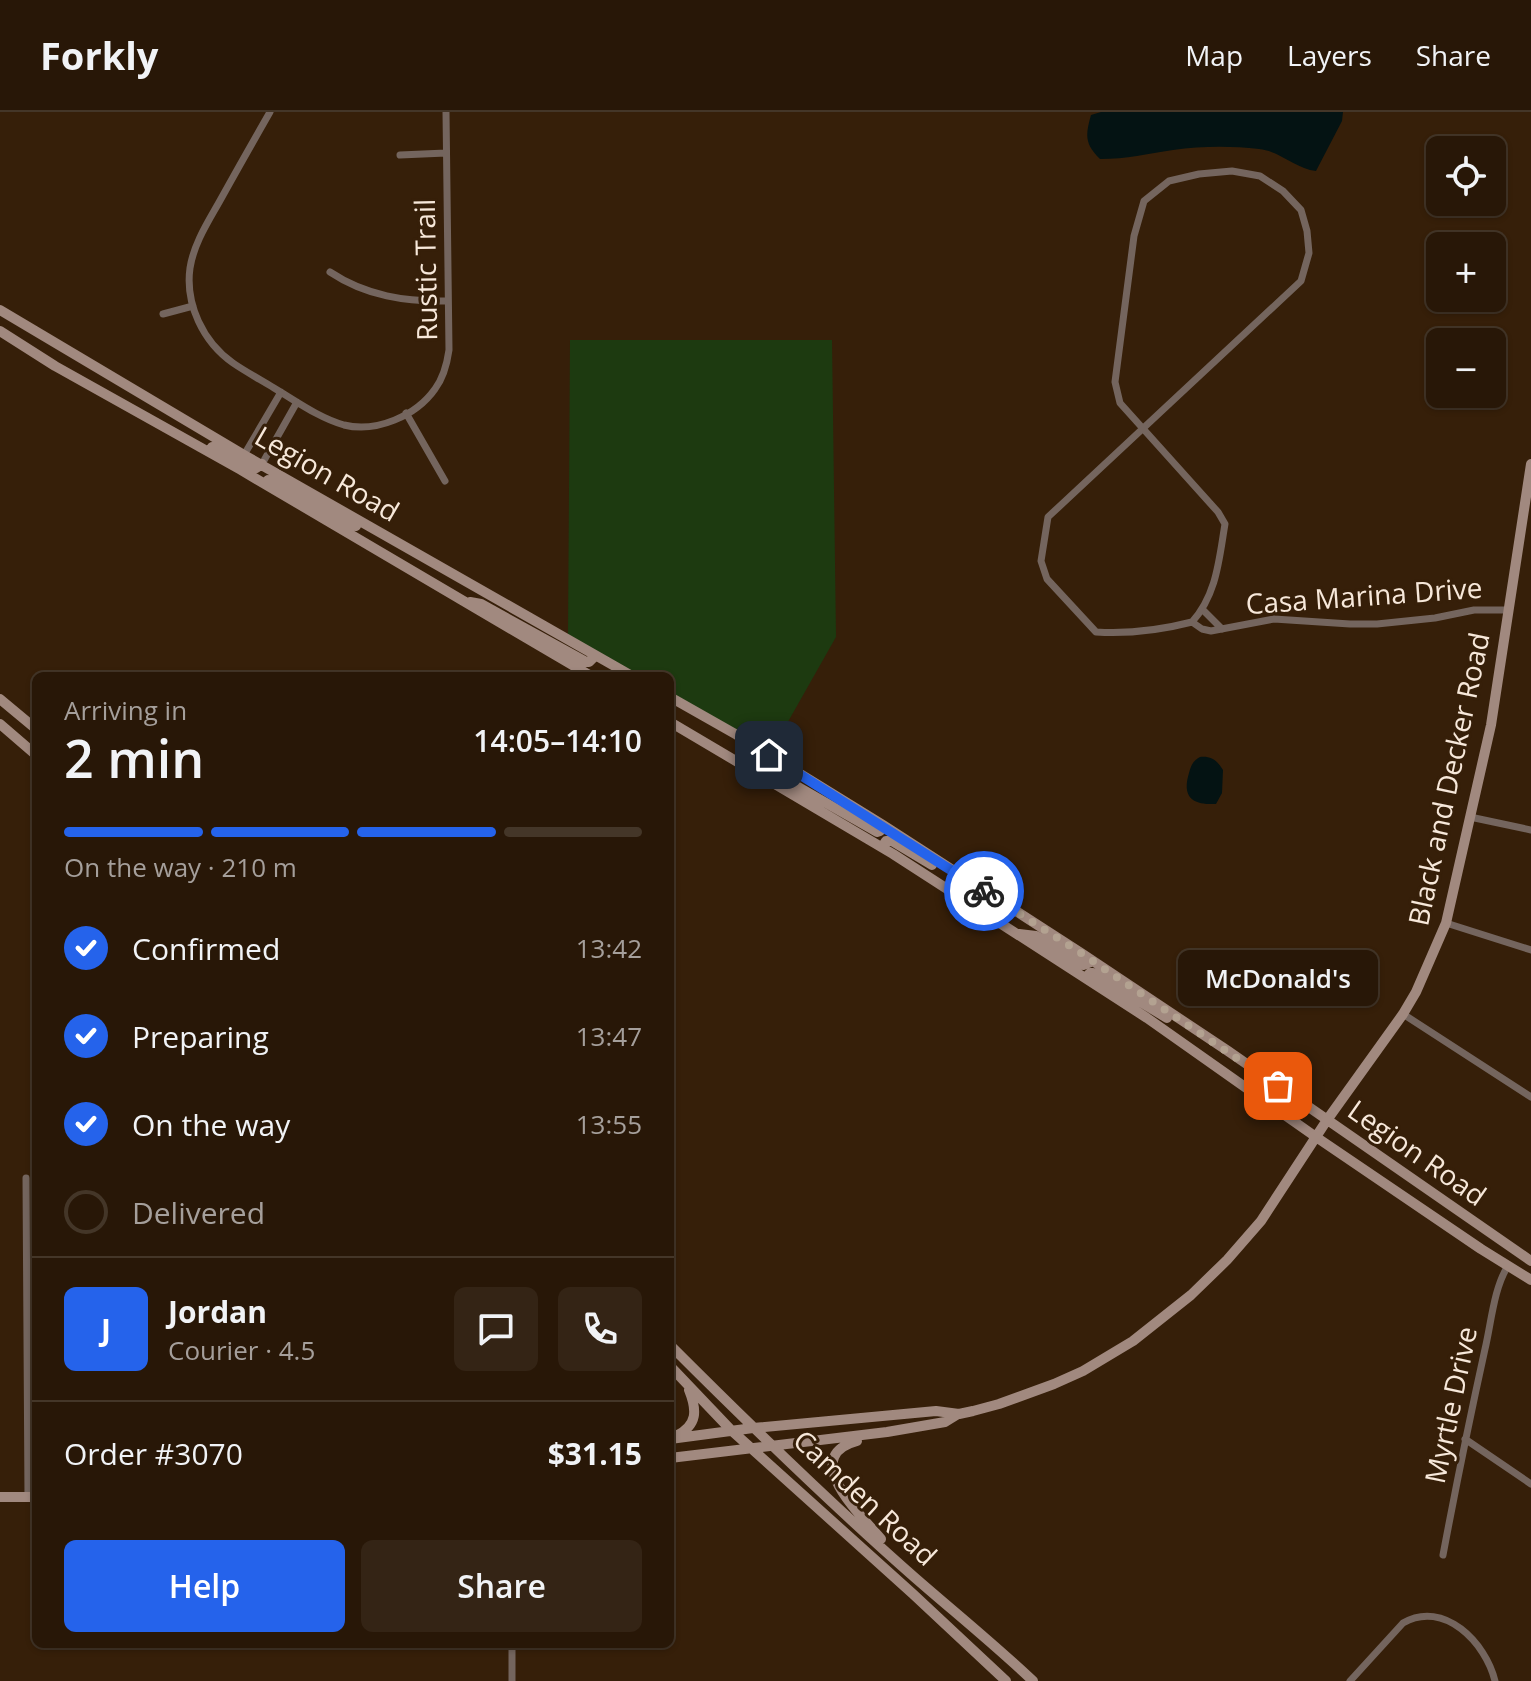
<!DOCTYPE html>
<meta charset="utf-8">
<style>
:root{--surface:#281707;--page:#342415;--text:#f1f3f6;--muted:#a59f9b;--line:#443628;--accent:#2563eb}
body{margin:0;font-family:"Open Sans",sans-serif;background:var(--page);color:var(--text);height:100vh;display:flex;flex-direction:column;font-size:30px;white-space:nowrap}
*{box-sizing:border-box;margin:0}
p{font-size:26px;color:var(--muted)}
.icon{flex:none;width:44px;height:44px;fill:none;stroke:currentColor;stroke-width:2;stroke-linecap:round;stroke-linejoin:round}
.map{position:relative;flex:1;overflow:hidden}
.drawer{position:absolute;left:32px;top:560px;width:642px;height:976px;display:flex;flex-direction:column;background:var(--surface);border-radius:12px;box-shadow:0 2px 6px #0004,0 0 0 2px var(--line)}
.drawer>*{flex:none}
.buttons{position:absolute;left:1426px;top:24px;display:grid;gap:16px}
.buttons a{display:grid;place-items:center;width:80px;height:80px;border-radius:12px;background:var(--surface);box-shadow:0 2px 6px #0004,0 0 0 2px var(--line);font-size:40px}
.pin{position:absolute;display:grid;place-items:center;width:68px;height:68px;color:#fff;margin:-34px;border-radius:16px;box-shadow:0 4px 12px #0006}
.courier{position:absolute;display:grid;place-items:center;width:80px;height:80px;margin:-40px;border:6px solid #2563eb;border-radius:50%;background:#fff;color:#222;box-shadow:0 2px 10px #0007}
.bubble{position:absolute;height:56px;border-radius:12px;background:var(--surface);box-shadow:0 2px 6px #0004,0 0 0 2px var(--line);font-size:26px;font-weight:600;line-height:56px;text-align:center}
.head em{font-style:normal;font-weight:600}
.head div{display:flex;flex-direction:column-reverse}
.head{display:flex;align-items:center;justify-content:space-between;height:136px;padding:0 32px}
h1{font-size:52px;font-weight:600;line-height:60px}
.bar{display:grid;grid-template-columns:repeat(4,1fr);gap:12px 8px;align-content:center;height:96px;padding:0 32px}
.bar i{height:10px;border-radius:6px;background:var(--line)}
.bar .active{background:var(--accent)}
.bar p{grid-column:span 4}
.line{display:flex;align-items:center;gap:20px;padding:0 32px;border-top:2px solid var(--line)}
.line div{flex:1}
.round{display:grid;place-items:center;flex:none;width:84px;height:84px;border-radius:12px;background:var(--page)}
ol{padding:0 32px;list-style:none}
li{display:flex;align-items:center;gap:24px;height:88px}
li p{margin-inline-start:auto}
li .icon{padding:8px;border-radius:50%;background:var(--accent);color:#fff;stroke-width:4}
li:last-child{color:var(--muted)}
li i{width:44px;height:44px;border:4px solid var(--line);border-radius:50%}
.button{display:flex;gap:16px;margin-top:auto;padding:16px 32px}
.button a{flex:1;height:92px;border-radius:12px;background:var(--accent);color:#fff;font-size:32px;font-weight:600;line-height:92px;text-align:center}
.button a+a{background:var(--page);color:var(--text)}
header{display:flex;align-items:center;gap:48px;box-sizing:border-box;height:112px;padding:0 40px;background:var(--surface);border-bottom:2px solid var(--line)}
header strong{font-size:38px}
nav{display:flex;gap:44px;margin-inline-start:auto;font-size:28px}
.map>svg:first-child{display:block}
.green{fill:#1d3a10}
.water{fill:#041313}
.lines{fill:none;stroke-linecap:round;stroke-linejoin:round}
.street{stroke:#74655e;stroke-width:7}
.secondary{stroke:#a1897f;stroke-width:10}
.done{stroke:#b3a291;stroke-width:8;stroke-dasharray:0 14.4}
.route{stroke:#2563eb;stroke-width:10}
.labels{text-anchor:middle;stroke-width:6;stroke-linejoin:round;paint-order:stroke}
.street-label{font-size:28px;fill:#f7e8da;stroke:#361f09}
</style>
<header>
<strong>Forkly</strong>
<nav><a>Map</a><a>Layers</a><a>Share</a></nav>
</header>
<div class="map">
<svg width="1531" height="1569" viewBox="0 0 1531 1569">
<rect width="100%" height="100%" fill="#361f09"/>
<path class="green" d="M570,228H832L836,525L772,638L670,581V564H640L568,524Z"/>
<path class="water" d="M1101,0H1343L1342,9L1316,59C1296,57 1280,39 1259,37C1231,34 1202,34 1173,38C1147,42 1127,47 1100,47C1085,32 1085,24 1091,3Z
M1200,645C1211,644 1217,648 1223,658L1222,681L1216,692C1191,693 1182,684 1189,661C1191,653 1193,649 1200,645Z"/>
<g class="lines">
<path class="street" d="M270,0C254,28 238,56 222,85C210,107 194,130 190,156C185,192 203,230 233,251C246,260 261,268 274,276C296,289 319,306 344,313C376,321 416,304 435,277C444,265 447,252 449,238L446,0
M400,43L446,41
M330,160C366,184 406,190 448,189
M163,202L193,194
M406,301L445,369
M244,343L281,280
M262,352L297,290
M1203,498L1222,517
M1192,510C1161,518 1128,522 1096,520L1047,467L1041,449L1048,405L1062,392L1301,169L1309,141L1307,119L1301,98L1283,79L1260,64L1232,59L1199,62L1169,69L1144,89L1134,124L1115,270L1120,291L1218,400L1225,412C1219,447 1217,482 1192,510
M1192,510L1202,517L1211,519L1274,507L1350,512H1377L1435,506L1474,498H1509
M1470,705L1531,718
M1446,811L1531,838
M1403,902L1531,985
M26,1066L28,1385
M1465,1327L1531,1372
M1443,1443C1456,1374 1470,1305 1485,1237C1491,1212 1494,1175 1508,1154
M512,1532V1569
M1350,1569L1403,1511C1444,1487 1486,1531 1495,1569"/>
<path class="secondary" d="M0,198L244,343L632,564
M0,219L55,254L241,358L591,564
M212,335L250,355L256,356L262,352
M268,368L356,414
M470,490L481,492L586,550H589L595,544
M670,585L737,623L883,713L1081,841L1228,939L1531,1149
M0,587L36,617
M670,610L893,742L1147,906L1316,1025L1481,1137L1531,1168
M0,612L36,643
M750,652L765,656L877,720L880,719L883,713
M882,735L886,729H892L932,753
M1019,822L1036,824L1083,853L1093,849
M1085,866L1090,861H1093L1167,906
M670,1233C749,1312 829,1390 913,1464C953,1499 994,1532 1033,1569
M670,1254L731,1318L913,1482L1006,1569
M676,1324C698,1313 697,1298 689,1278
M670,1327L753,1316L936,1299L959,1302L973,1299L999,1292L1054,1272L1083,1259L1133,1229L1191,1183L1227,1148L1261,1109L1327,1008L1403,902L1416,880L1446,811L1491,613L1531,352
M857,1329C798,1345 862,1404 881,1427
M670,1346L887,1320L945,1310L958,1302
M0,1385H36"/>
</g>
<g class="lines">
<path class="done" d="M984,779L1081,841L1278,974"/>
<path class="route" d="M769,643L984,779"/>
</g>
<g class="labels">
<g class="street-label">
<text transform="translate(426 158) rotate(-91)" y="10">Rustic Trail</text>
<text transform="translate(327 362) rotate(30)" y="10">Legion Road</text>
<text transform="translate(1364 484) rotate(-4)" y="10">Casa Marina Drive</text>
<text transform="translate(1449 667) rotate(-78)" y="10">Black and Decker Road</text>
<text transform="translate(1417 1041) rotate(35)" y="10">Legion Road</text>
<text transform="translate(1451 1293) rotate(-78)" y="10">Myrtle Drive</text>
<text transform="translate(865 1386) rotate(43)" y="10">Camden Road</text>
</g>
</g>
</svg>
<div class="buttons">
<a><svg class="icon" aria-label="locate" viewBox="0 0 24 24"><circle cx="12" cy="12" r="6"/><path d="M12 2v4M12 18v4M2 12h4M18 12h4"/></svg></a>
<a>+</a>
<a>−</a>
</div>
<div class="pin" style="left:1278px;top:974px;background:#ea580c"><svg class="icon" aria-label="bag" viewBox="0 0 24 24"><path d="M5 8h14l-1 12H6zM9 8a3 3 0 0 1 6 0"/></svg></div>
<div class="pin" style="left:769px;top:643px;background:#1f2937"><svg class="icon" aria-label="home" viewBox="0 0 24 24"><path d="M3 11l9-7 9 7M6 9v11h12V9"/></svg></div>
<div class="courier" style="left:984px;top:779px"><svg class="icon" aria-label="bike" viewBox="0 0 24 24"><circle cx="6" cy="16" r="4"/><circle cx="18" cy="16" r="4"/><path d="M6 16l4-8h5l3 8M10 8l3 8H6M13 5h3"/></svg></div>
<div class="bubble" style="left:1178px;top:838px;width:200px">McDonald's</div>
<section class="drawer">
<div class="head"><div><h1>2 min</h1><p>Arriving in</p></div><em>14:05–14:10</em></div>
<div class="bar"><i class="active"></i><i class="active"></i><i class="active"></i><i></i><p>On the way · 210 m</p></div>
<ol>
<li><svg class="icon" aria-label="check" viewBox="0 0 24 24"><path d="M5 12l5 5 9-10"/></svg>Confirmed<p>13:42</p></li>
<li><svg class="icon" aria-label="check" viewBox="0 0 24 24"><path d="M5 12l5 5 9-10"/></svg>Preparing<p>13:47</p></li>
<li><svg class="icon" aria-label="check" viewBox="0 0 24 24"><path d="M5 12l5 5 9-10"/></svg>On the way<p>13:55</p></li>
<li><i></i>Delivered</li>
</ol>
<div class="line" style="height:144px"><b class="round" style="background:var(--accent);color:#fff">J</b><div><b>Jordan</b><p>Courier · 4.5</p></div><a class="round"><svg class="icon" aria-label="chat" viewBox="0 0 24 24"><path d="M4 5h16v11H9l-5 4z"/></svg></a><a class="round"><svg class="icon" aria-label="phone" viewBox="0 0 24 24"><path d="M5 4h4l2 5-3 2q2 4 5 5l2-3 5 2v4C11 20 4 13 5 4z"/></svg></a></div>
<div class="line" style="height:104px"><div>Order #3070</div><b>$31.15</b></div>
<div class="button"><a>Help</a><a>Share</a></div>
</section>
</div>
